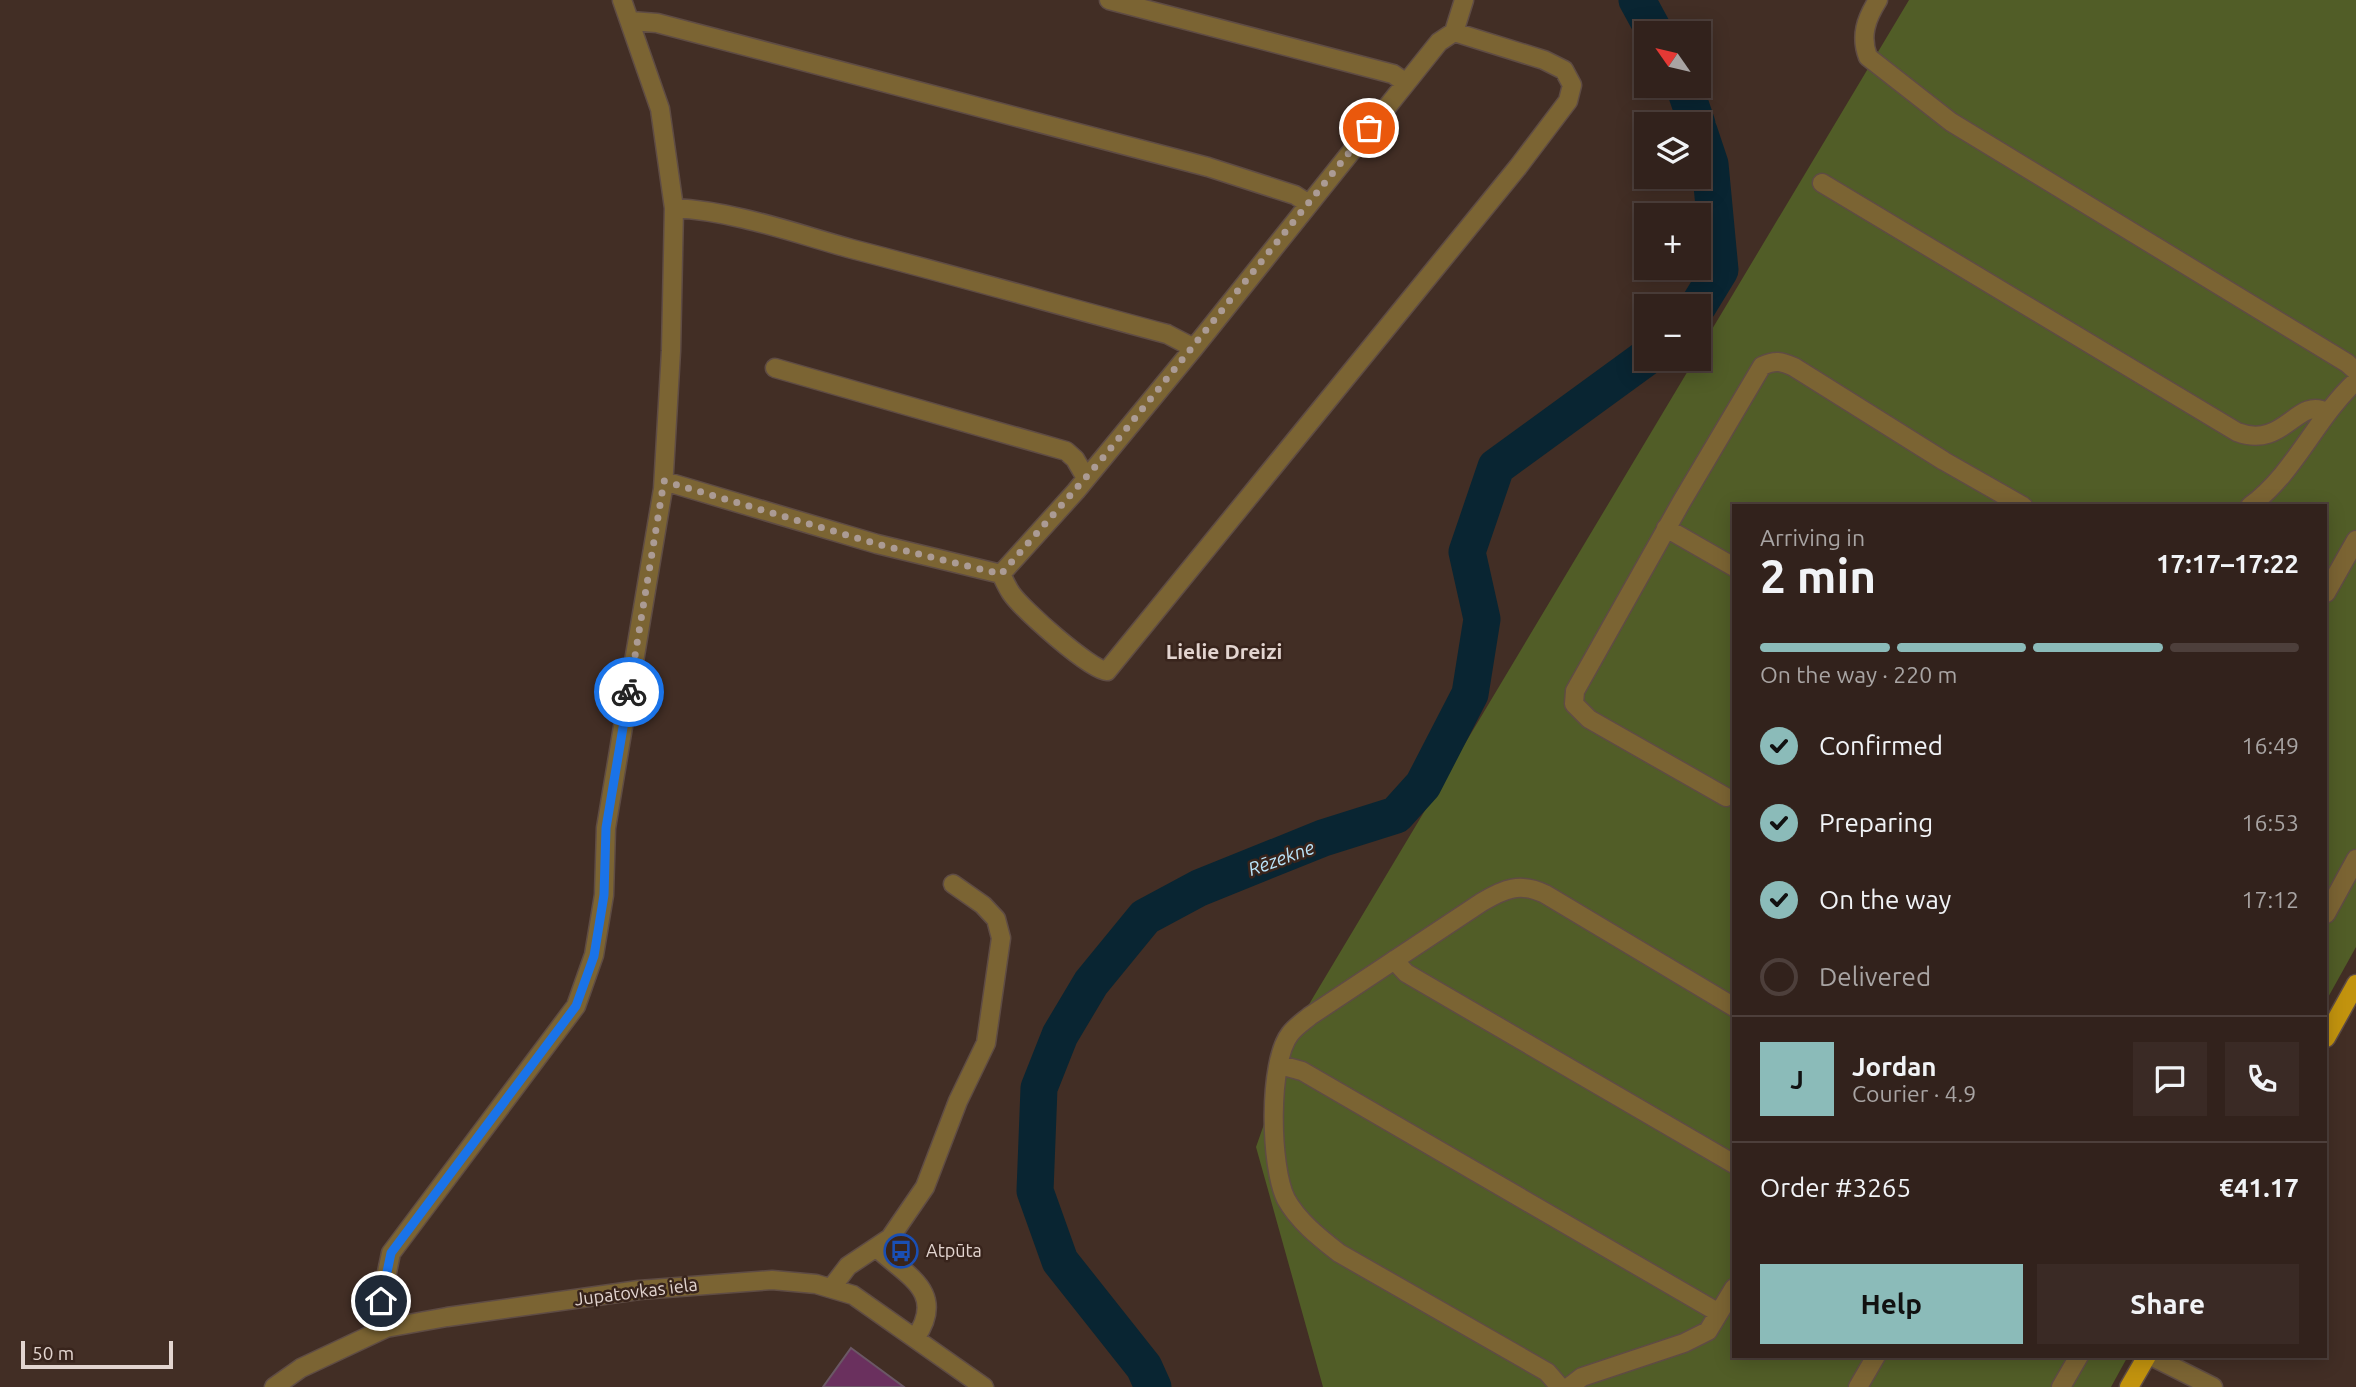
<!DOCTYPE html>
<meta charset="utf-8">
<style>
:root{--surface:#32221c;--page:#3a2a25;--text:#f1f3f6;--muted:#a8a4a3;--line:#4d3f3b;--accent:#8bbbb9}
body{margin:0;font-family:Ubuntu,sans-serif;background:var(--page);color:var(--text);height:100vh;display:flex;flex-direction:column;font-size:26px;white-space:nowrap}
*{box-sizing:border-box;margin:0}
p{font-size:23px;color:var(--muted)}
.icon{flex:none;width:38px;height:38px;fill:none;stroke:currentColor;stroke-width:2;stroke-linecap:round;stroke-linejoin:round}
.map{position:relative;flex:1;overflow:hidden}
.details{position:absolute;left:1732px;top:504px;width:595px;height:854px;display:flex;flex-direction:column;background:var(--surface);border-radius:0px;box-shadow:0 4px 18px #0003,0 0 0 2px var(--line)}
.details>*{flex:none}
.needle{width:46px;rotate:304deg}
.controls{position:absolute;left:1634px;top:21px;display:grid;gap:14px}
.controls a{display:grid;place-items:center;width:77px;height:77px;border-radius:0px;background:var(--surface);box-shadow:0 4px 18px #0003,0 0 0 2px var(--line);font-size:35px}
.scale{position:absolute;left:21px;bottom:18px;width:152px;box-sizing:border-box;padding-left:7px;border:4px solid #e3d5d0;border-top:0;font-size:19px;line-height:24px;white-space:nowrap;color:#e3d5d0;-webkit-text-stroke:5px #38241c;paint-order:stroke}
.pin{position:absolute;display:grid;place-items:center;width:60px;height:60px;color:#fff;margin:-30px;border:4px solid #fff;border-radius:50%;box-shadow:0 2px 7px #0007}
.courier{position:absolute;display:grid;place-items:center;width:70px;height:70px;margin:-35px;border:5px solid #1a73e8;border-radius:50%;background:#fff;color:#222;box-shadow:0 2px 9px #0007}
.summary em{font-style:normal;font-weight:700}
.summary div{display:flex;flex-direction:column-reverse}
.summary{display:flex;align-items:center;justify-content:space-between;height:119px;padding:0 28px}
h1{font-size:46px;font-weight:700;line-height:52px}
.bar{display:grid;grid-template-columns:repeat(4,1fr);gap:10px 7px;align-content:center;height:84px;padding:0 28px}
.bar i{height:9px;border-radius:5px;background:var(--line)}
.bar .on{background:var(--accent)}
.bar p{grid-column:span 4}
.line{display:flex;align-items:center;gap:18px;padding:0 28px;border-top:2px solid var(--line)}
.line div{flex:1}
.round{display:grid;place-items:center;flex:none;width:74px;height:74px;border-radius:0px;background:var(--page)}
ol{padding:0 28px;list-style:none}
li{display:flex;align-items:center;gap:21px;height:77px}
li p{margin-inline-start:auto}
li .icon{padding:7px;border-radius:50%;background:var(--accent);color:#111;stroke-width:4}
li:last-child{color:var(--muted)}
li i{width:38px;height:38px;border:4px solid var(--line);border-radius:50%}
.action{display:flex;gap:14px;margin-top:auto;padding:14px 28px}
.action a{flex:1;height:80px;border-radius:0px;background:var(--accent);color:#111;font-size:28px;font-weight:700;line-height:80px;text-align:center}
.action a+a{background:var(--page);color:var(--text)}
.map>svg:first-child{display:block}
.green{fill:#515d27}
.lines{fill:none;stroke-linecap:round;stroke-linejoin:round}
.river{stroke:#092532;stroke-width:37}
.building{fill:#6a305e;stroke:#6b5765;stroke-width:2}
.minor-casing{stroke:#5f4c44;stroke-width:21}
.major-casing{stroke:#5f4c44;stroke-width:21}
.minor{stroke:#7b6433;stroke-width:18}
.major{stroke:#c2930e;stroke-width:18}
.done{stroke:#ab9b94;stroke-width:7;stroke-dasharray:0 12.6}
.route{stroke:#1a73e8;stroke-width:9}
.labels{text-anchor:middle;stroke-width:5;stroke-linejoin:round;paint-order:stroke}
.poi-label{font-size:18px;fill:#e3d5d0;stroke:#38241c;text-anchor:start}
.street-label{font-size:18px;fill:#e3d5d0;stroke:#38241c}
.water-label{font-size:19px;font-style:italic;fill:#bae4fa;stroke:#38241c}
.quarter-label{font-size:21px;font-weight:bold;fill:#e3d5d0;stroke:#38241c}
</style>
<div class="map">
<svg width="2356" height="1387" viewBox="0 0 2356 1387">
<rect width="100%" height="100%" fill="#422e25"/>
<path class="green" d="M1909,0H2356V947L2326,1001V506H1734V1356H2128L2111,1387H1323L1256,1147L1302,1016L1695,359H1699V351Z"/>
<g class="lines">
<path class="river" d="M1637,0L1655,33
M1684,86L1697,124
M1698,306L1720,270L1710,164L1699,131
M1153,1387L1144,1367L1060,1261L1035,1191L1039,1088L1060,1035L1091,983L1145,917L1199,888L1323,838L1396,815L1423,785L1470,694L1482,619L1467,552L1496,467L1647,357"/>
</g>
<path class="building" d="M851,1348L904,1387H823Z"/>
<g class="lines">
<defs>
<path id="minor" d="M1109,0L1393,74L1406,83
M1878,0C1866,19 1860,36 1868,57L1951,122L2347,363L2356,371
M631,21L657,23L1208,167L1295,195L1309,204
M1454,32L1464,0
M1822,183L2237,432C2284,450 2297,396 2326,412
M674,208C734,211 794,233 852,249C957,276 1062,306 1167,334L1194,348
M775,368L1066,451L1075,459L1086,478
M664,481L877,544L1001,574L1076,491L1194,348L1439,42L1454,32L1544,60L1564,70L1572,85L1568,101L1518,167L1107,671C1090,670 1022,609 1011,593C1007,587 1004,580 1001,574
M2250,506C2295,473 2315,419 2356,381
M1666,528L1734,567
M2326,593L2356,540
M1726,797L1589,719L1574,704L1575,691L1682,501L1762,366C1775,360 1781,361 1794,367L1944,461L2023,506
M2326,914L2356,859
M1394,960L1406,973L1734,1164
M1280,1065L1302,1071L1719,1313
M878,1249C907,1276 946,1292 916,1337
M832,1287L848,1266L890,1238L925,1187L958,1101L986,1043L1001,938L996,919L983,905L953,884
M386,1328L381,1301L391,1253L576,1006L594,955L604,895L606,828L663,489L671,351L674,208L660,109L622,0
M2151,1356L2213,1387
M274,1387L301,1368L386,1328L447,1317L639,1290L772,1280L816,1284L853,1295L984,1387
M1560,1387L1547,1372L1339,1253C1320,1238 1298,1221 1286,1199C1270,1167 1268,1062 1290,1034C1295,1027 1304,1021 1310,1016L1482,902C1504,889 1520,882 1545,894L1734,1007
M1569,1387L1582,1377L1684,1343L1708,1331L1734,1288
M1858,1387L1876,1356
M2061,1387L2079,1356"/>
<path id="major" d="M2326,1038L2356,984
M2129,1387L2147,1356"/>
</defs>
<use href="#minor" class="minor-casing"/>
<use href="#major" class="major-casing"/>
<use href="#minor" class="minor"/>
<use href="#major" class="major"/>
</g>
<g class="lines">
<path class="done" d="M629,692L664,481L877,544L1001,574L1102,459L1369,128"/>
<path class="route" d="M381,1301L391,1253L576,1006L594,956L604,895L606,828L629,692"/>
</g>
<defs>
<symbol id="bus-ring" viewBox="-11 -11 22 22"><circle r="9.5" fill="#38241c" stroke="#1a4fb4" stroke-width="1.5"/><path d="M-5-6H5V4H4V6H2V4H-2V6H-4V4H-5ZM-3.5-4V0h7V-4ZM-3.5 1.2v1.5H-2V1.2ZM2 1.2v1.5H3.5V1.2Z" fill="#1a4fb4"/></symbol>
</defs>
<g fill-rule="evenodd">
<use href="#bus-ring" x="882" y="1232" width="38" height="38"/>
</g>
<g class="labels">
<g class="poi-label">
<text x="926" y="1257">Atpūta</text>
</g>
<g class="street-label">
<text transform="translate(636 1292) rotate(-7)" y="6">Jupatovkas iela</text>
</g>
<g class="water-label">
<text transform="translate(1281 858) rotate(-20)" y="7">Rēzekne</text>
</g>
<g class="quarter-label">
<text x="1224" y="659">Lielie Dreizi</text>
</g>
</g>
</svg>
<div class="controls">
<a><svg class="needle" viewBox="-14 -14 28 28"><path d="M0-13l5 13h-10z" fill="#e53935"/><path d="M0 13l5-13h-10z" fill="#a8a4a3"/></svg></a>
<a><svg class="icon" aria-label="layers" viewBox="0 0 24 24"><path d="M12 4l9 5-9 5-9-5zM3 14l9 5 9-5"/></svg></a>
<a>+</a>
<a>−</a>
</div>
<div class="scale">50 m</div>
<div class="pin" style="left:1369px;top:128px;background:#ea580c"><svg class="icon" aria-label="bag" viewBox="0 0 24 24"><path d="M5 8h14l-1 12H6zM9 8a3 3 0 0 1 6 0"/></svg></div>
<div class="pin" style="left:381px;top:1301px;background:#1f2937"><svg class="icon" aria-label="home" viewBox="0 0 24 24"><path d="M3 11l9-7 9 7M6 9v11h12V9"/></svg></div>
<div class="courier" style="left:629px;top:692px"><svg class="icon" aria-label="bike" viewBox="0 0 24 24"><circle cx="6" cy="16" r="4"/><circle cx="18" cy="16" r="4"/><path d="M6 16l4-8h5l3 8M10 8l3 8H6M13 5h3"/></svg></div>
<section class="details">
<div class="summary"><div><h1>2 min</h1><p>Arriving in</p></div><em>17:17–17:22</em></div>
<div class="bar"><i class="on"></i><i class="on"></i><i class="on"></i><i></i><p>On the way · 220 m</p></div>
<ol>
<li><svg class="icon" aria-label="check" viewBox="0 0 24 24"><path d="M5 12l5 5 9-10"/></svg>Confirmed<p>16:49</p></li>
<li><svg class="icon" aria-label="check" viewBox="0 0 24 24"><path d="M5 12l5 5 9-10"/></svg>Preparing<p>16:53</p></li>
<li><svg class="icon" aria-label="check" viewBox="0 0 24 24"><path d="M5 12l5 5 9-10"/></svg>On the way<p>17:12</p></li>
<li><i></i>Delivered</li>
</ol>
<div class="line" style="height:126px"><b class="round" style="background:var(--accent);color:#111">J</b><div><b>Jordan</b><p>Courier · 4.9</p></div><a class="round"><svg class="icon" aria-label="chat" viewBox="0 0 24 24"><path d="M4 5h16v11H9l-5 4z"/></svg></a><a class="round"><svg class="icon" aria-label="phone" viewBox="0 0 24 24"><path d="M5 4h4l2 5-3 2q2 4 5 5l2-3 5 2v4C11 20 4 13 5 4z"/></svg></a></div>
<div class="line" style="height:91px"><div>Order #3265</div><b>€41.17</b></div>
<div class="action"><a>Help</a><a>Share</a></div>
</section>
</div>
